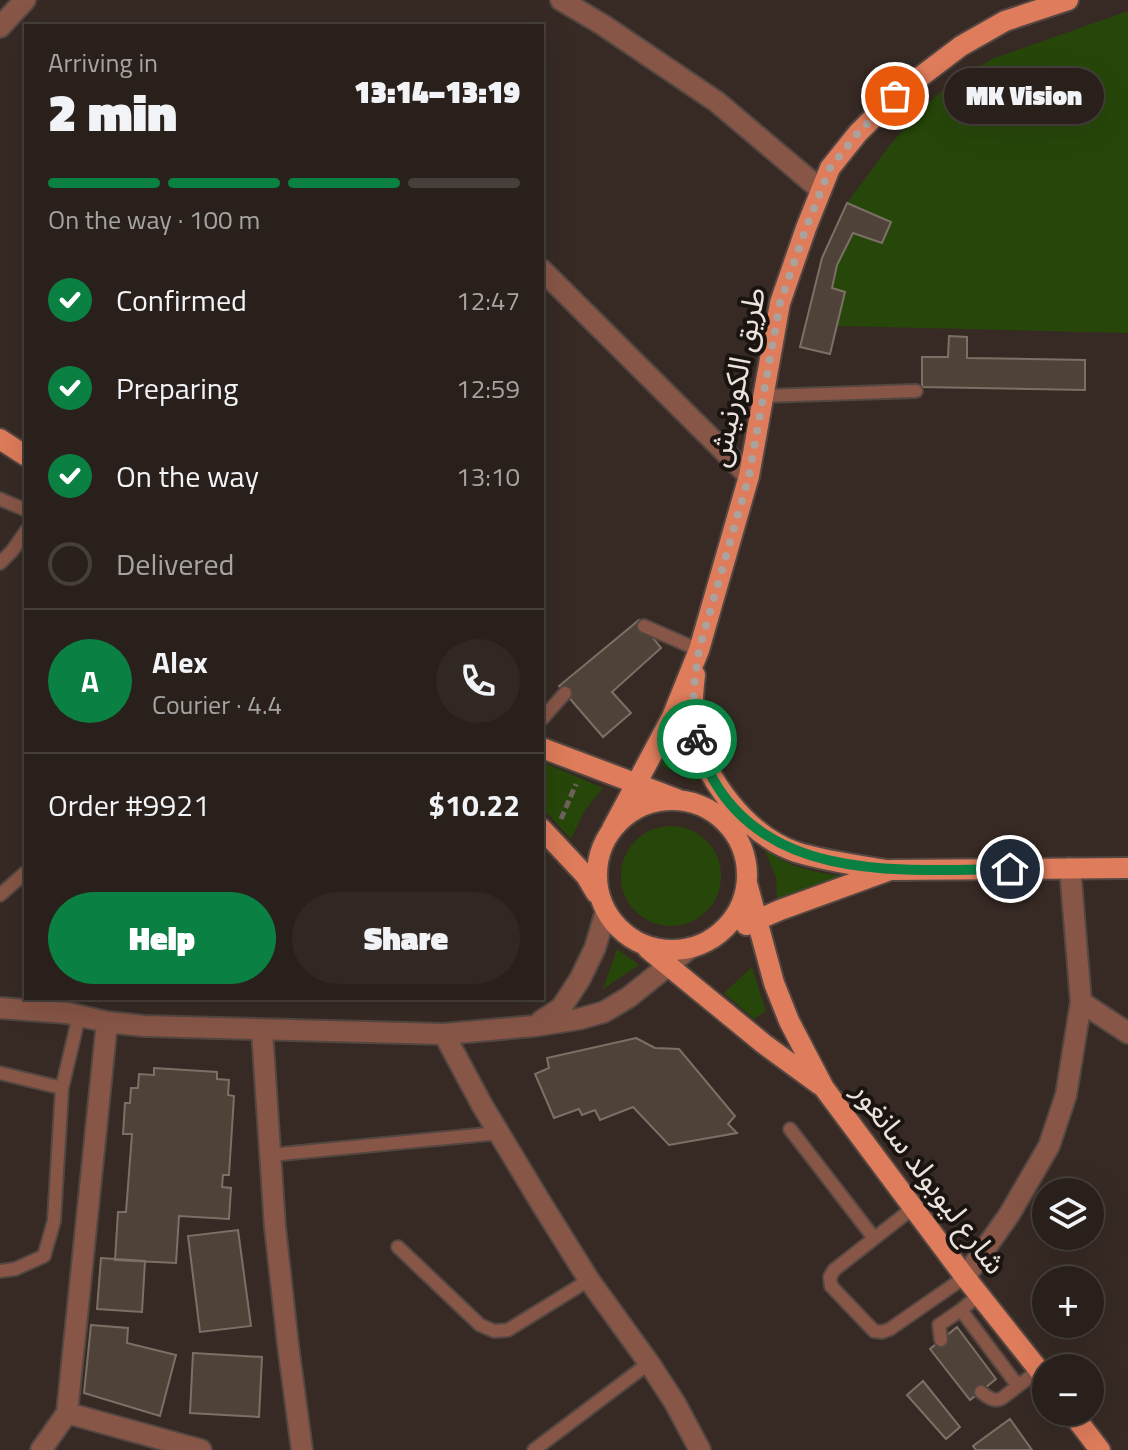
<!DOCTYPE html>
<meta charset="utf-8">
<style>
:root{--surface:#29201b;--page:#312824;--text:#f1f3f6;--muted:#a5a3a3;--line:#453e3a;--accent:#0b8043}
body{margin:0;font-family:"Titillium Web","Noto Sans Arabic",sans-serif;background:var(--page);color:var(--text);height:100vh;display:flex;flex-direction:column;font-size:30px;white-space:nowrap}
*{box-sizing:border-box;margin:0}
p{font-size:26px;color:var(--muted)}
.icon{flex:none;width:44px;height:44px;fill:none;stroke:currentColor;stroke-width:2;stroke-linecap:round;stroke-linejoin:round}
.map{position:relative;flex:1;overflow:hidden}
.drawer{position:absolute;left:24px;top:24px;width:520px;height:976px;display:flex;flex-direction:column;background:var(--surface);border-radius:0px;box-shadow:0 8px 32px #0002,0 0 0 2px var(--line)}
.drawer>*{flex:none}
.buttons{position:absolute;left:1032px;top:1178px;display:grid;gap:16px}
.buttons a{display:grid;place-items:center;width:72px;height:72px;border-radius:50%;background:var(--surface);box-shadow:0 8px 32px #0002,0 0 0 2px var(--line);font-size:40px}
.pin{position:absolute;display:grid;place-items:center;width:68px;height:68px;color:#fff;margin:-34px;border:4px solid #fff;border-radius:50%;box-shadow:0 2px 8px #0007}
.courier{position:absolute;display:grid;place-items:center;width:80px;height:80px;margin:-40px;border:6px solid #0b8043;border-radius:50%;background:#fff;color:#222;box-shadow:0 2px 10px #0007}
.bubble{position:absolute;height:56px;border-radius:28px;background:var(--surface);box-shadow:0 8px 32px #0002,0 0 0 2px var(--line);font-size:26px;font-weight:800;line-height:56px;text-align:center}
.overview em{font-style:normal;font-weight:800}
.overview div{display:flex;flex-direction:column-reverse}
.overview{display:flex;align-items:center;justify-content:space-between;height:136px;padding:0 24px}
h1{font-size:52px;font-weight:800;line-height:60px}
.bar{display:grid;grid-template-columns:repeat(4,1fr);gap:12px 8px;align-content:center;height:96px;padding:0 24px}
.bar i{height:10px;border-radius:6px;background:var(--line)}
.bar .current{background:var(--accent)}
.bar p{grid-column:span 4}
.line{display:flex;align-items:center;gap:20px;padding:0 24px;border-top:2px solid var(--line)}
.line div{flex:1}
.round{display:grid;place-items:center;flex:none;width:84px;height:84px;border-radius:42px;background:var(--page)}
ol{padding:0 24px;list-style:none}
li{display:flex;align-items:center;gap:24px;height:88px}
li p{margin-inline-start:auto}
li .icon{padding:8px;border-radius:50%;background:var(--accent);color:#fff;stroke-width:4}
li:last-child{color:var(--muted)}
li i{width:44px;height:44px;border:4px solid var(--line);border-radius:50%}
.button{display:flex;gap:16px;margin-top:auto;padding:16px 24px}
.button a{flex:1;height:92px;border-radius:48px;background:var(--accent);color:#fff;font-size:32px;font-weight:800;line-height:92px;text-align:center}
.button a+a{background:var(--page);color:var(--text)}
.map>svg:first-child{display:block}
.green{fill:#27470a}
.building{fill:#4e4239;stroke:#7c7066;stroke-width:2}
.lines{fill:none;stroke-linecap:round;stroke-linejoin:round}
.lane-casing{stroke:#544742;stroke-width:16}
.street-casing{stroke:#544742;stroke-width:24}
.primary-casing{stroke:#544742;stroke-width:24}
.path{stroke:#6d625c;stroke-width:5;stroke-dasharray:8 4;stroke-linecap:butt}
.lane{stroke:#875647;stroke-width:12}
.street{stroke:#875647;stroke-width:20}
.primary{stroke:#de7c5b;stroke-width:20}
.done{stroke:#aca29d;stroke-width:8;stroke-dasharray:0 14.4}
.route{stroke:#0b8043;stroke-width:10}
.labels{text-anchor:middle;stroke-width:8;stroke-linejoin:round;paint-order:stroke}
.street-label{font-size:30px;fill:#ebe2de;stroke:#1a1411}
</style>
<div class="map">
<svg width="1128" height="1450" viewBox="0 0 1128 1450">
<rect width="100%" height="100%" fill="#372a24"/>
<path class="green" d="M1128,11V333L839,326L807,318L822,258L847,203L887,149L913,118L938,94L963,76L992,59Z
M679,730L696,783L661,765Z
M542,762L603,788L585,810L571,839L542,808Z
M621 876a50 50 0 1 1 100 0a50 50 0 1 1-100 0Z
M765,850C790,867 812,872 842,876L777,899L776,878Z
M617,949L639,965L603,989Z
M752,967L766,1011L754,1019L724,993Z"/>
<path class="building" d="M847,203L891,222L882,243L853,233L837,265L832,288L845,292L830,354L800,347L822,258Z
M949,336L967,337V358L1085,360V390L922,387V357H948Z
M639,620L661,648L612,692L631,713L603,737L559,686Z
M636,1038L655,1048L679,1049L735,1116L728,1124L737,1133L669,1145L633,1107L600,1120L595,1110L582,1115L579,1109L554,1118L535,1074L549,1068L547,1058Z
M154,1068L217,1072V1079L229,1080L228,1095L234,1096L229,1175H223L222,1187L231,1188L229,1219L179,1216L176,1263L115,1260L118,1212H126L132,1134H123L125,1103H130L131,1088H138L139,1074L154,1075Z
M238,1230L251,1326L200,1332L188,1236Z
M101,1258L145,1261L142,1312L97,1309Z
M91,1325L128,1328L127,1343L176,1355L160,1416L84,1393Z
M957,1327L996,1379L970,1400L930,1349Z
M193,1353L262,1357L259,1417L190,1413Z
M923,1381L960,1427L946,1439L907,1395Z
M1010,1419L1032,1450H976L973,1446Z"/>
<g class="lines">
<defs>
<path id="lane" d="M763,396L916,391
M0,499L26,510
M0,563L12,551L26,531
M644,626L699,650
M542,719L565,693
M0,895L26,872
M0,1073L62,1088
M790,1129L874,1238
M270,1155L499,1133
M913,1208L834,1270L830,1277L831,1286L874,1331L882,1332L890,1329L965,1277
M398,1247L480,1325L494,1331L508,1330L589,1280
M0,1271L15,1269L44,1256L54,1221L62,1088L79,1016
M979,1295L961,1310L1018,1386L1039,1370
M941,1340L939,1325L961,1310
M981,1392C999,1407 1001,1398 1018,1386
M534,1450L649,1363"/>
<path id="street" d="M561,0L603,25L717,102L821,190
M0,27L25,0
M542,270L749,476
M1081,1002L1128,1033
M0,1008L67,1013L107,1022L144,1026L444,1034L534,1026L579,1019L604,1012L629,997L690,948
M541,1021L561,1008L580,979L595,948L606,911
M262,1030L275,1227L288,1345L302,1450
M444,1034L482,1105L541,1203L589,1280L649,1363L675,1403L700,1450
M965,1277L1009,1215L1049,1146L1066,1095L1081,1002L1070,868
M67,1413L201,1450
M41,1450L67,1413L107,1022"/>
<path id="primary" d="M0,439L26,456
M695,675C693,692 691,712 694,729C704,779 747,835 796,852C825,861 855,865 886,870
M542,748L677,799
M597 875a75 75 0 1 1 150 0a75 75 0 1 1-150 0Z
M542,829L586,876L596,893
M612,829L672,717L699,650L749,476L780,303L806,228L830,168L858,133L895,96L961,46L1005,21L1068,0
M747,883L774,983L789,1021L824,1088L965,1277L1046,1379
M746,925L780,910L890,870L1128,868
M648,949L764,1044L820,1085
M1071,1412L1100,1450"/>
</defs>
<use href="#lane" class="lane-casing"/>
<use href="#street" class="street-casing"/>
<use href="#primary" class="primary-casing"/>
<path class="path" d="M561,819L576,784"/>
<use href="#lane" class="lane"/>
<use href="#street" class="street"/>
<use href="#primary" class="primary"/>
</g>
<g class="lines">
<path class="done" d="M697,739L693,714L694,686L699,650L749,476L780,303L806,228L830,168L858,133L895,96"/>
<path class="route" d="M697,739C702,752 706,767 713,779C772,884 908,870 1010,869"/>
</g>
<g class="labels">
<g class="street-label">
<text transform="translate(737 377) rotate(-78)" y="10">طريق الكورنيش</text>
<text transform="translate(929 1178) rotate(53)" y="10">شارع ليوبولد سانغور</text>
</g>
</g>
</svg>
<div class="buttons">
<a><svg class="icon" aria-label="layers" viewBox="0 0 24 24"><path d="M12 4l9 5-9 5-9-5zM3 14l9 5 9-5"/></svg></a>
<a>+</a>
<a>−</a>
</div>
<div class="pin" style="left:895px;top:96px;background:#ea580c"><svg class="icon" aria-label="bag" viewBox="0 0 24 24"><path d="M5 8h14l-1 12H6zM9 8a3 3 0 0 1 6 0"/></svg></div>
<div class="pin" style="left:1010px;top:869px;background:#1f2937"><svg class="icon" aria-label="home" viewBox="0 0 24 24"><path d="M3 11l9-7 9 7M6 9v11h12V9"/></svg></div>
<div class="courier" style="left:697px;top:739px"><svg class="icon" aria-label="bike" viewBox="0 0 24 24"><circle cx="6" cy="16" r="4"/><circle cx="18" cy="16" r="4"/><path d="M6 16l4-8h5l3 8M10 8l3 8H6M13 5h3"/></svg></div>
<div class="bubble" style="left:944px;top:68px;width:160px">MK Vision</div>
<section class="drawer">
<div class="overview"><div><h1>2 min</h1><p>Arriving in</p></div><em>13:14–13:19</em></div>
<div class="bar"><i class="current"></i><i class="current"></i><i class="current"></i><i></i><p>On the way · 100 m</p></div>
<ol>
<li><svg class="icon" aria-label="check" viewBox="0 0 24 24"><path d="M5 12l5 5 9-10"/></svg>Confirmed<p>12:47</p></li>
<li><svg class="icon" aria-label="check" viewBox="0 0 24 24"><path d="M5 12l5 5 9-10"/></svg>Preparing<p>12:59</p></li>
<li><svg class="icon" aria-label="check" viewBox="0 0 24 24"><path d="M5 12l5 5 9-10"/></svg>On the way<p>13:10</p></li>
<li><i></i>Delivered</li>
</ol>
<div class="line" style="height:144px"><b class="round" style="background:var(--accent);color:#fff">A</b><div><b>Alex</b><p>Courier · 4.4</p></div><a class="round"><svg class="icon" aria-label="phone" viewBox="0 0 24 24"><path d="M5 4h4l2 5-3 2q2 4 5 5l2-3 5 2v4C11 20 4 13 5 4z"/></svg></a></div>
<div class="line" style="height:104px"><div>Order #9921</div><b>$10.22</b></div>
<div class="button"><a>Help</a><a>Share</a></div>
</section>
</div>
